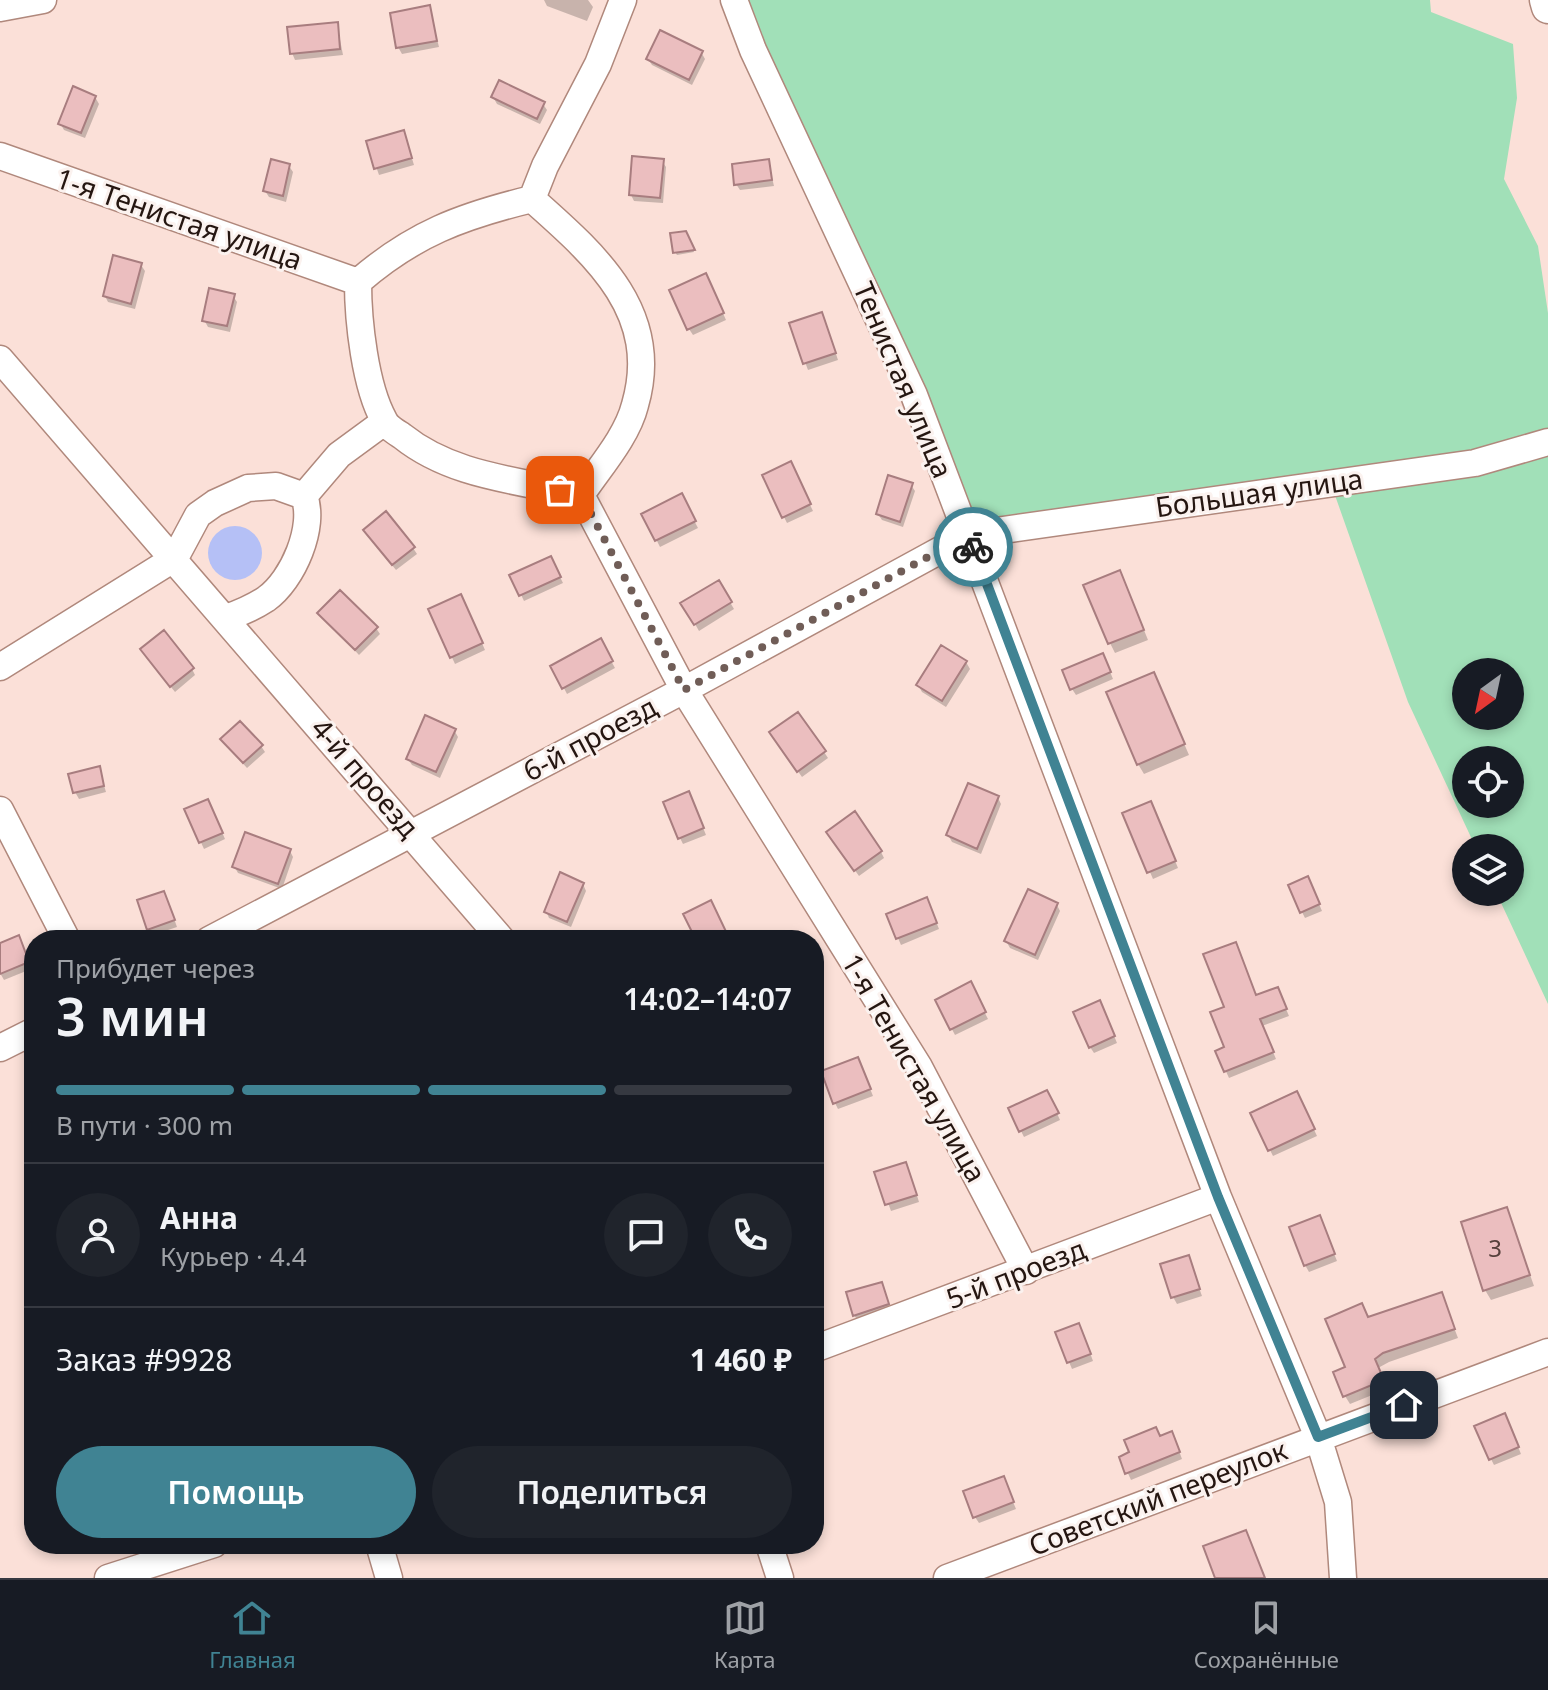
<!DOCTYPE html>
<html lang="ru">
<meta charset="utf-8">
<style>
:root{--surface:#171b24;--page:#20242c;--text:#f1f3f6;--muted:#9ea1a6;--line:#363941;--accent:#408393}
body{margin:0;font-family:"Noto Sans",sans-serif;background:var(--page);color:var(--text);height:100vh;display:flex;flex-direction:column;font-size:30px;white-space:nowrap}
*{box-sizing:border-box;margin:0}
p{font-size:26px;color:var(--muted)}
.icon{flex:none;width:44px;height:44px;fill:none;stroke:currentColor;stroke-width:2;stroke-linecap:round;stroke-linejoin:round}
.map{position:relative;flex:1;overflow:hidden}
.side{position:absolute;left:24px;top:930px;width:800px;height:624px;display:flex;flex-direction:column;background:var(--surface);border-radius:32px;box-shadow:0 4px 12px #0003}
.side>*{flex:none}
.needle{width:52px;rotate:213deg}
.tools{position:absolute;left:1452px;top:658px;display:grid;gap:16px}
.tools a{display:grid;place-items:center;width:72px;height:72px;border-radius:50%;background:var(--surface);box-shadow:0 4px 12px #0003;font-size:40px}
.pin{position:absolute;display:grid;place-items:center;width:68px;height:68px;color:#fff;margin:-34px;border-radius:16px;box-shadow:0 4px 12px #0006}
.courier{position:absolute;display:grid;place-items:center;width:80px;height:80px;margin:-40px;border:6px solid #408393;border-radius:50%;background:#fff;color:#222;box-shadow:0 2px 10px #0007}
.overview em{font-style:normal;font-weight:600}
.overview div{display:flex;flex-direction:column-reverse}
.overview{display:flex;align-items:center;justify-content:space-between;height:136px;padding:0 32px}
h1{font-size:52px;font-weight:600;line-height:60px}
.bar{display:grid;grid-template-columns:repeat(4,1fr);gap:12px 8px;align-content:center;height:96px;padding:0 32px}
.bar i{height:10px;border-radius:6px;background:var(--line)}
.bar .active{background:var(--accent)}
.bar p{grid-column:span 4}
.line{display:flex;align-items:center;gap:20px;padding:0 32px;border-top:2px solid var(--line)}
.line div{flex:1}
.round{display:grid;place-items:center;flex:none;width:84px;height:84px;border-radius:42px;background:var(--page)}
.cta{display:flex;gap:16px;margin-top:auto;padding:16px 32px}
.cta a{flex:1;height:92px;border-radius:48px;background:var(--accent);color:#fff;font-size:32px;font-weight:600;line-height:92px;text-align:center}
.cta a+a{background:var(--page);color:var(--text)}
.menu{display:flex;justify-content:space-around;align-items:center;height:112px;border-top:2px solid var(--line);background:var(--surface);font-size:22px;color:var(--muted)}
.menu a{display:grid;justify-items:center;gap:4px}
.menu .active{color:var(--accent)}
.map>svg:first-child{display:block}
.green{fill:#a1e0b8;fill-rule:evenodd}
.water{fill:#b5c0f6}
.shadow{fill:#0003}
.building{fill:#ebbebf;stroke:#a87d7f;stroke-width:2}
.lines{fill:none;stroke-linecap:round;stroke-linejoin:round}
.minor-casing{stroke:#b0887c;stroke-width:29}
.major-casing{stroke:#b0887c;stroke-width:35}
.minor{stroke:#fff;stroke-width:26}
.major{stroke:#fff;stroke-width:32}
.done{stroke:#705d57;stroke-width:8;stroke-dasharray:0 14.4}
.route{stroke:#408393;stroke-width:10}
.labels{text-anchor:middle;stroke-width:6;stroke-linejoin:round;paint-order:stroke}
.number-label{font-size:24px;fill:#56403c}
.street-label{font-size:28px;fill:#251611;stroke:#fbf2ef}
</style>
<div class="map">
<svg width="1548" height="1578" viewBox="0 0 1548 1578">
<rect width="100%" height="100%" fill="#fbe0d8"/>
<path class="green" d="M736,0H1430L1431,12L1513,44L1517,98L1504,179L1538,246L1548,313V1004L1496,892H1510V848H1476L1408,702L1331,484L987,532L961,516ZM1466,672H1510V716H1466ZM1466,760H1510V804H1466Z"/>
<path class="water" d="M208 553a27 27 0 1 1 54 0a27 27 0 1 1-54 0Z"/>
<path class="shadow" d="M544,0H588L593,7L587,21L547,6Z
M429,7L439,47L402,54L398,47Z
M337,24L343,55L295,60L292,53Z
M701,52L705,59L692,85L652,65L648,59Z
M95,97L99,104L85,138L64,130L60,123Z
M493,97L543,104L547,110L540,124L497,104Z
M406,139L414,165L379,175L368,143Z
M662,161L666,167L663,203L634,201L631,195Z
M768,161L774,186L740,190L736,184Z
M289,166L293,172L286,202L269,197L265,191Z
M685,233L694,252L677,255L675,252Z
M141,265L145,271L135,309L108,302L105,296Z
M709,282L726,320L693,335L689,329Z
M233,296L237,302L230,332L208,327L204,320Z
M825,321L838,360L808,370L791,325Z
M793,470L813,511L787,523L784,517Z
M911,485L915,491L903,527L882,520L878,514Z
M681,496L698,528L660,547L644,515Z
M369,537L413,548L417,554L396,570Z
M554,565L563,583L524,601L512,576Z
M718,582L734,609L699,631L683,603Z
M1125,583L1148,640L1115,653L1110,643Z
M464,603L485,650L455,664L430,610Z
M320,613L376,628L380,634L359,655Z
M600,641L615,668L567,694L553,667Z
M146,656L192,669L195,675L175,692Z
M966,662L970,669L946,707L922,692L918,685Z
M1106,662L1113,679L1076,695L1072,689Z
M1154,674L1189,755L1144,774L1138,764Z
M454,730L458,737L440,778L412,765L408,759Z
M775,739L824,752L828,758L802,777Z
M227,746H261L265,752L247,768Z
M99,769L106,792L79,799L75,792Z
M998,798L1001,804L981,854L952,842L948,835Z
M692,800L706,835L683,844L680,838Z
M211,807L225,839L204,849L186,810Z
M1154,810L1178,868L1153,879L1125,814Z
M832,839L881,852L884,858L859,876Z
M290,851L293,857L282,889L238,873L234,866Z
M583,884L586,891L571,927L549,918L546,911Z
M1311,885L1322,911L1305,918L1302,912Z
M167,899L177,927L153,935L149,929Z
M1057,905L1060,911L1038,960L1010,948L1006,941Z
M930,906L939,929L901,945L888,915Z
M22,944L31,969L4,980L0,973V945Z
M970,984L988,1019L955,1035L937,1001Z
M1280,995L1289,1016L1262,1026L1276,1059L1229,1078L1217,1052L1226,1048V1008L1256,997Z
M1103,1009L1117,1043L1094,1053L1090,1047Z
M861,1066L873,1096L838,1109L835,1103Z
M1050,1098L1060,1120L1024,1137L1021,1131Z
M1300,1100L1317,1136L1273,1156L1270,1150Z
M909,1170L919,1202L891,1211L877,1173Z
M1507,1209L1534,1286L1491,1300L1485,1290Z
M1322,1224L1337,1261L1309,1272L1305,1265Z
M1188,1257L1202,1296L1177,1304L1173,1297Z
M881,1284L891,1310L858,1321L854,1315Z
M1441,1294L1458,1338L1389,1362L1378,1368L1387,1389L1350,1404L1345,1396L1347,1368L1368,1319Z
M1082,1331L1093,1361L1072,1369L1057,1333Z
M1508,1422L1521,1454L1494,1465L1491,1459Z
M1160,1438L1175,1440L1182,1459L1131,1480L1121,1458Z
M1006,1485L1016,1509L979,1523L975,1517Z"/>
<path class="building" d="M430,5L437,41L396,48L390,13Z
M338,22L340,49L290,54L287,27Z
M660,30L703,51L689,80L646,59Z
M499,80L545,102L537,119L491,97Z
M73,86L96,96L81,133L58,124Z
M404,130L412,158L374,169L366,141Z
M632,156L664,159L660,198L629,195Z
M271,159L290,164L283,196L263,191Z
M769,159L772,180L734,185L732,164Z
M686,231L695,250L673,253L670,233Z
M113,255L142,263L131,304L103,296Z
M706,273L724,313L687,330L669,290Z
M209,288L235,294L227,326L202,321Z
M822,312L836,353L803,364L789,323Z
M791,461L811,504L782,518L762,475Z
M888,475L913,483L900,522L876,514Z
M682,493L696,521L655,541L641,514Z
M386,511L415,547L392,565L363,530Z
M551,556L561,577L519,596L509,575Z
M1120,570L1144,630L1108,644L1083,585Z
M719,580L732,602L694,625L680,603Z
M340,590L378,627L355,650L317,613Z
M461,594L483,643L450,658L428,609Z
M164,630L194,668L170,687L140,649Z
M601,638L613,661L562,689L550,666Z
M941,645L967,661L942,701L916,685Z
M1103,653L1111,672L1070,690L1062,670Z
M1154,672L1185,744L1137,765L1106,692Z
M798,712L826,751L797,772L769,732Z
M425,715L456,729L436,772L406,759Z
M240,721L263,745L243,763L220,739Z
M100,766L104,786L73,793L68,774Z
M968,783L999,796L977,849L946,835Z
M689,791L704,828L678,839L663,802Z
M208,799L223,833L199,843L184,809Z
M1151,801L1176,861L1147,873L1122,813Z
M855,811L882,851L854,871L826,832Z
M245,832L291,849L278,884L232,867Z
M560,872L584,883L567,922L544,912Z
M1308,876L1320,904L1300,913L1288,885Z
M1028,889L1058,903L1035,955L1004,941Z
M164,891L175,920L147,930L137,900Z
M927,897L937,923L896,939L886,914Z
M711,900L730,940H696L683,914Z
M19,935L29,962L0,974V943Z
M1236,942L1256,995L1278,987L1287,1009L1260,1019L1274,1052L1224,1072L1215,1051L1224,1047L1210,1012L1224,1007L1203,954Z
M971,981L986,1012L950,1030L935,1000Z
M1100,1000L1115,1036L1089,1048L1073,1012Z
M858,1057L871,1089L833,1104L821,1071Z
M1047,1090L1059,1113L1019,1132L1008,1108Z
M1297,1091L1315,1129L1268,1151L1250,1113Z
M906,1162L917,1195L885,1205L874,1172Z
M1507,1207L1530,1275L1483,1291L1461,1222Z
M1320,1215L1335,1254L1304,1266L1289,1227Z
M1189,1255L1200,1289L1171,1298L1160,1264Z
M882,1282L889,1304L853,1316L846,1292Z
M1442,1292L1455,1329L1383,1353L1375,1359L1384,1380L1343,1397L1333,1372L1345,1367L1325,1319L1362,1303L1368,1317Z
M1079,1323L1091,1354L1067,1363L1055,1332Z
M1505,1413L1519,1447L1489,1460L1474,1426Z
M1156,1427L1160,1436L1172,1431L1180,1452L1125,1474L1119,1457L1129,1452L1124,1440Z
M1004,1476L1014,1502L973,1518L963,1491Z
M1246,1530L1265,1578H1215L1203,1546Z"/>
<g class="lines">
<defs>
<path id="minor" d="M734,0L753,50L914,395L1218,1197L1318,1437L1338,1502L1343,1578
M0,8L43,0
M0,156L358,282
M532,199C595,255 662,312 635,405C627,437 599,468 581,495C520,480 453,477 402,436C396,432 387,427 384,420C365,386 358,321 358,282C413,234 462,216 532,199Z
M532,199L545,166L598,64L623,0
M0,359L502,940
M581,495L684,690L919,1067L1026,1271
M304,496L339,455L384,422
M0,667L175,558L198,515L215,503L248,488L276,486L304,496C316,526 293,580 266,599C254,607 240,613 226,618
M0,810L67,940
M209,940L684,690L968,535L1475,463L1548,442
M0,1048L34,1031
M814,1349L1218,1197
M379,1544L389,1578
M769,1544L780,1578
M108,1578L214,1544
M947,1578L1548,1352"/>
<path id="major" d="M1546,0L1548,7"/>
</defs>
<use href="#minor" class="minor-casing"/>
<use href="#major" class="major-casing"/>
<use href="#minor" class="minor"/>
<use href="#major" class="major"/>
</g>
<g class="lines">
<path class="done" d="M560,490L581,495L684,690L968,535L973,547"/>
<path class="route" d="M973,547L1218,1197L1318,1437L1404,1405"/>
</g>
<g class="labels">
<g class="number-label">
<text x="1495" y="1257">3</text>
</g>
<g class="street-label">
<text transform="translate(179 219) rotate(19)" y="10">1-я Тенистая улица</text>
<text transform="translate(903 380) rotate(67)" y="10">Тенистая улица</text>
<text transform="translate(1259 493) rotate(-8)" y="10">Большая улица</text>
<text transform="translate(590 739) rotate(-28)" y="10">6-й проезд</text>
<text transform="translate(365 778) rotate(49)" y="10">4-й проезд</text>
<text transform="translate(914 1068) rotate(60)" y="10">1-я Тенистая улица</text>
<text transform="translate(1016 1274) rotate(-21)" y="10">5-й проезд</text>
<text transform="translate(1158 1498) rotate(-21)" y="10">Советский переулок</text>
</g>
</g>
</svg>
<div class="tools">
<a><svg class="needle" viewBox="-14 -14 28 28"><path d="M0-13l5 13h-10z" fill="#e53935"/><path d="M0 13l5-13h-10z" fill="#9ea1a6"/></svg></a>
<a><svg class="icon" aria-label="locate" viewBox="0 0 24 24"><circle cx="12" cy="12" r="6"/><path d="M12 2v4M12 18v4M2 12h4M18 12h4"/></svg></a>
<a><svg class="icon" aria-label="layers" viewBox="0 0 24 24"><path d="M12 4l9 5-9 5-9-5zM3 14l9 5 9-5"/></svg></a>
</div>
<div class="pin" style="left:560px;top:490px;background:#ea580c"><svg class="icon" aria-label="bag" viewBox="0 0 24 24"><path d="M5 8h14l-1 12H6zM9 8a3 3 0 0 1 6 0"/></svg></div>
<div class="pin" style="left:1404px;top:1405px;background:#1f2937"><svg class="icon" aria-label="home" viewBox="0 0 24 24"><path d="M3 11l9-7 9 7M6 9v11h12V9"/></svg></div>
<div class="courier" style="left:973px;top:547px"><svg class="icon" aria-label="bike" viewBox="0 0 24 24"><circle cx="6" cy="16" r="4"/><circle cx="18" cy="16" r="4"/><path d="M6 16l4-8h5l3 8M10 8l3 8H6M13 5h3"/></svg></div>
<section class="side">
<div class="overview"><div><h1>3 мин</h1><p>Прибудет через</p></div><em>14:02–14:07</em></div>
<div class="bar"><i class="active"></i><i class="active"></i><i class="active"></i><i></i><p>В пути · 300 m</p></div>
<div class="line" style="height:144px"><a class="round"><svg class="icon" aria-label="person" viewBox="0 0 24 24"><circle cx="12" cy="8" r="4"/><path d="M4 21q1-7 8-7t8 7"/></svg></a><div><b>Анна</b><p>Курьер · 4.4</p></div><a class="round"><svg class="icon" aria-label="chat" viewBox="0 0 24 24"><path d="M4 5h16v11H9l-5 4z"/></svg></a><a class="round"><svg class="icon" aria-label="phone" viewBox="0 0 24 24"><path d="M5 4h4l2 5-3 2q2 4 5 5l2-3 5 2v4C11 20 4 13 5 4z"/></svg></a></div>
<div class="line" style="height:104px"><div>Заказ #9928</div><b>1 460 ₽</b></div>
<div class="cta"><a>Помощь</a><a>Поделиться</a></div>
</section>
</div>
<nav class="menu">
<a class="active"><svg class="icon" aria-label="home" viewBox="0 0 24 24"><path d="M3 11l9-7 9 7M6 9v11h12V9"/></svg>Главная</a>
<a><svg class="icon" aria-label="map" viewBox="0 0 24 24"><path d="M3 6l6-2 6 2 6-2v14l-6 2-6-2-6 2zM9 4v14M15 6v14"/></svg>Карта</a>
<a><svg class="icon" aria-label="saved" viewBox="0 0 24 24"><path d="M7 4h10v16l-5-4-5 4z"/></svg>Сохранённые</a>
</nav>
